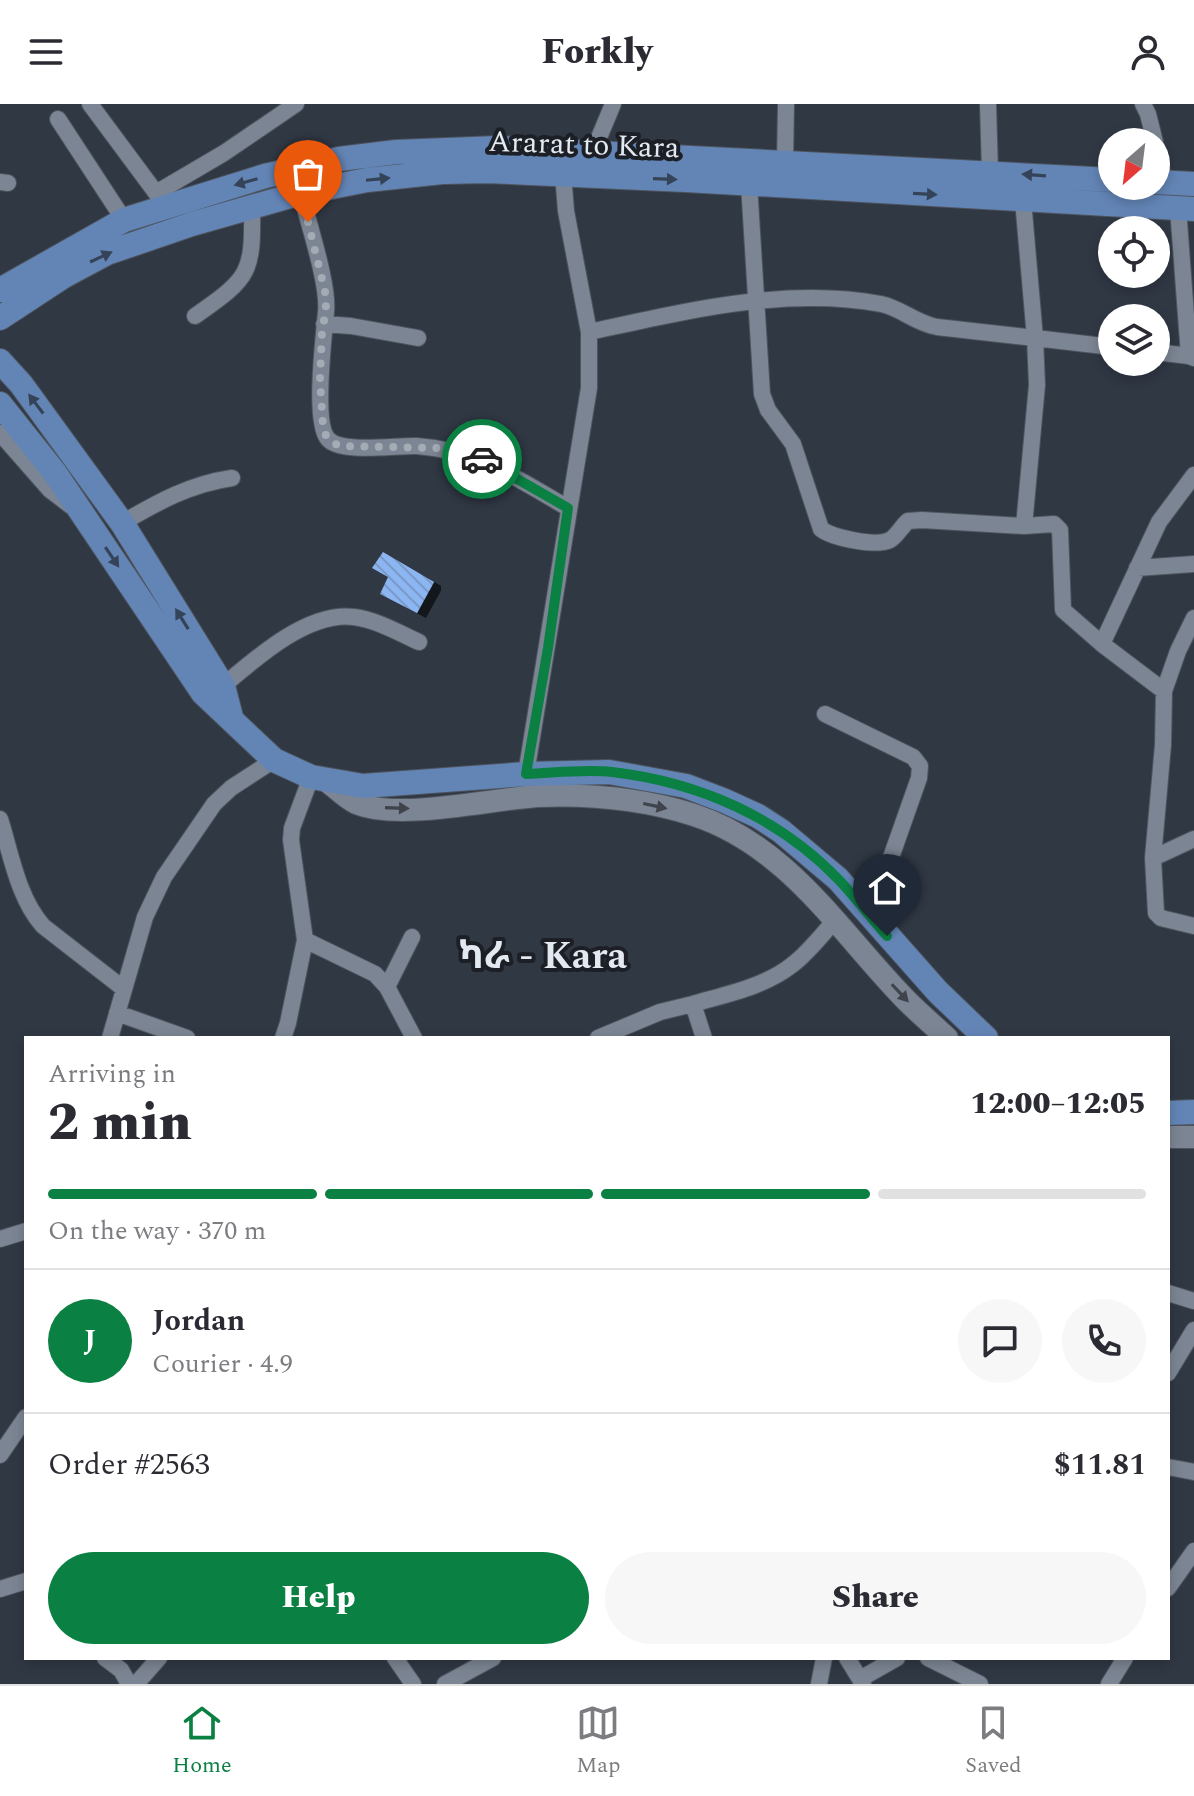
<!DOCTYPE html>
<meta charset="utf-8">
<style>
:root{--surface:#fff;--page:#f7f7f7;--text:#2b2b33;--muted:#7c7c81;--line:#e1e1e2;--accent:#0b8043}
body{margin:0;font-family:Spectral,"Noto Sans Ethiopic",serif;background:var(--page);color:var(--text);height:100vh;display:flex;flex-direction:column;font-size:30px;white-space:nowrap}
*{box-sizing:border-box;margin:0}
p{font-size:26px;color:var(--muted)}
.icon{flex:none;width:44px;height:44px;fill:none;stroke:currentColor;stroke-width:2;stroke-linecap:round;stroke-linejoin:round}
.map{position:relative;flex:1;overflow:hidden}
.details{position:absolute;left:24px;top:932px;width:1146px;height:624px;display:flex;flex-direction:column;background:var(--surface);border-radius:0px;box-shadow:0 4px 12px #0003}
.details>*{flex:none}
.needle{width:52px;rotate:208deg}
.controls{position:absolute;left:1098px;top:24px;display:grid;gap:16px}
.controls a{display:grid;place-items:center;width:72px;height:72px;border-radius:50%;background:var(--surface);box-shadow:0 4px 12px #0003;font-size:40px}
.pin{position:absolute;display:grid;place-items:center;width:68px;height:68px;color:#fff;margin:-82px -34px;border-radius:50% 50% 50% 0;rotate:-45deg;box-shadow:0 0 8px #0007}
.pin .icon{rotate:45deg}
.courier{position:absolute;display:grid;place-items:center;width:80px;height:80px;margin:-40px;border:6px solid #0b8043;border-radius:50%;background:#fff;color:#222;box-shadow:0 2px 10px #0007}
.head em{font-style:normal;font-weight:800}
.head div{display:flex;flex-direction:column-reverse}
.head{display:flex;align-items:center;justify-content:space-between;height:136px;padding:0 24px}
h1{font-size:52px;font-weight:800;line-height:60px}
.bar{display:grid;grid-template-columns:repeat(4,1fr);gap:12px 8px;align-content:center;height:96px;padding:0 24px}
.bar i{height:10px;border-radius:6px;background:var(--line)}
.bar .on{background:var(--accent)}
.bar p{grid-column:span 4}
.line{display:flex;align-items:center;gap:20px;padding:0 24px;border-top:2px solid var(--line)}
.line div{flex:1}
.round{display:grid;place-items:center;flex:none;width:84px;height:84px;border-radius:42px;background:var(--page)}
.cta{display:flex;gap:16px;margin-top:auto;padding:16px 24px}
.cta a{flex:1;height:92px;border-radius:48px;background:var(--accent);color:#fff;font-size:32px;font-weight:800;line-height:92px;text-align:center}
.cta a+a{background:var(--page);color:var(--text)}
header{display:flex;justify-content:space-between;align-items:center;height:104px;padding:0 24px;background:var(--surface);font-size:36px;font-weight:800}
.menu{display:flex;justify-content:space-around;align-items:center;height:112px;border-top:2px solid var(--line);background:var(--surface);font-size:22px;color:var(--muted)}
.menu a{display:grid;justify-items:center;gap:4px}
.menu .on{color:var(--accent)}
.map>svg:first-child{display:block}
.building{fill:url(#building-back-hatch);filter:url(#shadow)}
.lines{fill:none;stroke-linecap:round;stroke-linejoin:round}
.street-casing{stroke:#4d545e;stroke-width:18}
.secondary-casing{stroke:#4d545e;stroke-width:24}
.primary-casing{stroke:#4d545e;stroke-width:26}
.street{stroke:#7c8593;stroke-width:16}
.secondary{stroke:#7c8593;stroke-width:22}
.primary{stroke:#6385b6;stroke-width:24}
.oneway{fill:#354358}
.oneway2{fill:#3e434c}
.done{stroke:#a4abb4;stroke-width:8;stroke-dasharray:0 14.4}
.route{stroke:#0b8043;stroke-width:10}
.labels{text-anchor:middle;stroke-width:8;stroke-linejoin:round;paint-order:stroke}
.street-label{font-size:30px;fill:#e3e9f1;stroke:#1c1f25}
.district-label{font-size:38px;font-weight:bold;fill:#e3e9f1;stroke:#1c1f25}
</style>
<header><svg class="icon" aria-label="menu" viewBox="0 0 24 24"><path d="M4 6h16M4 12h16M4 18h16"/></svg>Forkly<svg class="icon" aria-label="person" viewBox="0 0 24 24"><circle cx="12" cy="8" r="4"/><path d="M4 21q1-7 8-7t8 7"/></svg></header>
<div class="map">
<svg width="1194" height="1580" viewBox="0 0 1194 1580">
<defs>
<pattern id="building-back-hatch" width="6" height="6" patternUnits="userSpaceOnUse" patternTransform="scale(2)"><rect width="6" height="6" fill="#8cb6f2"/><path d="M-1 5l2 2M0 0l6 6M5-1l2 2" fill="none" stroke="#7a9ac8"/></pattern>
<filter id="shadow"><feDropShadow dx="9" dy="5" stdDeviation="0" flood-color="#0009"/></filter>
</defs>
<rect width="100%" height="100%" fill="#303844"/>
<path class="building" d="M383,448L434,478L417,509L380,490L388,473L372,464Z"/>
<g class="lines">
<defs>
<path id="street" d="M90,0L162,97
M988,0L990,68
M1143,0L1148,10L1155,38
M58,15L124,116
M1156,42L1165,79
M593,48L613,0
M785,59L786,0
M0,78L8,79
M749,80L762,290L768,306L793,340L821,425C833,434 876,443 890,436C896,433 902,422 908,417L922,416L1024,422L1054,420L1060,426L1063,506L1102,540L1164,587L1163,641L1153,754
M156,89L224,49L296,0
M301,89C308,119 329,180 326,208C324,231 313,319 328,335C341,350 397,341 417,342C477,346 518,375 568,404
M1023,96L1035,234L1112,243
M1178,104L1189,252L1194,254
M195,212C251,173 253,169 252,101
M324,220L351,222L418,234
M589,228C682,208 785,182 881,200C901,204 915,219 937,223L1035,234L1037,281L1024,422
M1156,248L1189,252
M0,329L50,386L71,402
M122,419C158,398 190,380 232,374
M1137,464L1194,460
M1102,540L1159,418L1194,371
M223,582C256,554 308,507 354,513C377,516 399,529 419,538
M1164,587L1178,547L1194,514
M825,610L913,653L920,662L919,674L870,813
M526,670L589,284V228L566,107L563,70
M311,673L292,724L291,736L305,836L375,870L387,883L414,934
M0,715C11,750 18,794 43,822L124,885
M1194,735L1153,754L1156,809L1161,814L1194,822
M387,883L412,833
M117,909L187,934
M110,934L145,813L164,773L214,700L231,684L274,656
M283,934L288,919L305,836
M598,934L660,908L693,900
M704,934L693,900C727,890 764,883 792,861C808,849 821,832 835,816
M0,1135L26,1127
M1168,1189L1194,1197
M1168,1269L1194,1226
M0,1351L26,1313
M1168,1363L1194,1368
M1168,1484L1194,1447
M0,1485L26,1477
M105,1554L121,1566L129,1580
M395,1554L413,1580
M847,1554L863,1580
M928,1554L980,1580
M860,1575L897,1554
M136,1580L159,1554
M445,1580L493,1554
M819,1580L824,1554
M1109,1580L1125,1554"/>
<path id="secondary" d="M327,677C336,684 346,694 356,699C398,717 491,695 538,692C590,690 644,695 694,711C789,742 841,830 907,897C920,910 934,922 947,934
M1168,1033H1194"/>
<path id="primary" d="M1156,78L1194,80
M0,186L124,116L265,72L339,55L396,48L498,44L1112,76
M0,214L64,172L107,149L192,120L301,89L367,76L442,68L487,67L686,76L1194,105
M0,257L21,280L122,419L223,582L231,613
M0,300L55,369L203,589L274,656L311,673L363,682L526,670L609,668L686,682L725,697L758,712L781,727L838,775L938,888L986,934
M1168,1009L1194,1008"/>
</defs>
<use href="#street" class="street-casing"/>
<use href="#secondary" class="secondary-casing"/>
<use href="#primary" class="primary-casing"/>
<use href="#street" class="street"/>
<use href="#secondary" class="secondary"/>
<use href="#primary" class="primary"/>
</g>
<defs><path id="oneway-solid" d="M-6-.8H1V-3.2L6.5 0L1 3.2V.8H-6Z" transform="scale(2)"/></defs>
<g class="oneway">
<use href="#oneway-solid" transform="translate(1034 71) rotate(-176)"/>
<use href="#oneway-solid" transform="translate(378 75) rotate(-6)"/>
<use href="#oneway-solid" transform="translate(665 75) rotate(2)"/>
<use href="#oneway-solid" transform="translate(246 78) rotate(164)"/>
<use href="#oneway-solid" transform="translate(925 90) rotate(3)"/>
<use href="#oneway-solid" transform="translate(101 153) rotate(-25)"/>
<use href="#oneway-solid" transform="translate(36 300) rotate(-127)"/>
<use href="#oneway-solid" transform="translate(112 453) rotate(56)"/>
<use href="#oneway-solid" transform="translate(182 515) rotate(-122)"/>
</g>
<g class="oneway2">
<use href="#oneway-solid" transform="translate(655 702) rotate(12)"/>
<use href="#oneway-solid" transform="translate(397 704) rotate(2)"/>
<use href="#oneway-solid" transform="translate(900 889) rotate(47)"/>
</g>
<g class="lines">
<path class="done" d="M308,118L325,187L326,205L322,228L320,275L323,324L327,334L339,342L438,344L482,355"/>
<path class="route" d="M482,355L568,404L548,544L526,670C554,669 584,665 612,668C698,678 779,713 839,776C856,794 871,814 887,832"/>
</g>
<g class="labels">
<g class="street-label">
<text transform="translate(584 40) rotate(2)" y="10">Ararat to Kara</text>
</g>
<g class="district-label">
<text x="543" y="864">ካራ - Kara</text>
</g>
</g>
</svg>
<div class="controls">
<a><svg class="needle" viewBox="-14 -14 28 28"><path d="M0-13l5 13h-10z" fill="#e53935"/><path d="M0 13l5-13h-10z" fill="#7c7c81"/></svg></a>
<a><svg class="icon" aria-label="locate" viewBox="0 0 24 24"><circle cx="12" cy="12" r="6"/><path d="M12 2v4M12 18v4M2 12h4M18 12h4"/></svg></a>
<a><svg class="icon" aria-label="layers" viewBox="0 0 24 24"><path d="M12 4l9 5-9 5-9-5zM3 14l9 5 9-5"/></svg></a>
</div>
<div class="pin" style="left:308px;top:118px;background:#ea580c"><svg class="icon" aria-label="bag" viewBox="0 0 24 24"><path d="M5 8h14l-1 12H6zM9 8a3 3 0 0 1 6 0"/></svg></div>
<div class="pin" style="left:887px;top:832px;background:#1f2937"><svg class="icon" aria-label="home" viewBox="0 0 24 24"><path d="M3 11l9-7 9 7M6 9v11h12V9"/></svg></div>
<div class="courier" style="left:482px;top:355px"><svg class="icon" aria-label="car" viewBox="0 0 24 24"><path d="M5 17H2v-5l4-1 3-4h7l3 4 3 1v5h-3M9 17h6M6 11h13"/><circle cx="7" cy="17" r="2"/><circle cx="17" cy="17" r="2"/></svg></div>
<section class="details">
<div class="head"><div><h1>2 min</h1><p>Arriving in</p></div><em>12:00–12:05</em></div>
<div class="bar"><i class="on"></i><i class="on"></i><i class="on"></i><i></i><p>On the way · 370 m</p></div>
<div class="line" style="height:144px"><b class="round" style="background:var(--accent);color:#fff">J</b><div><b>Jordan</b><p>Courier · 4.9</p></div><a class="round"><svg class="icon" aria-label="chat" viewBox="0 0 24 24"><path d="M4 5h16v11H9l-5 4z"/></svg></a><a class="round"><svg class="icon" aria-label="phone" viewBox="0 0 24 24"><path d="M5 4h4l2 5-3 2q2 4 5 5l2-3 5 2v4C11 20 4 13 5 4z"/></svg></a></div>
<div class="line" style="height:104px"><div>Order #2563</div><b>$11.81</b></div>
<div class="cta"><a>Help</a><a>Share</a></div>
</section>
</div>
<nav class="menu">
<a class="on"><svg class="icon" aria-label="home" viewBox="0 0 24 24"><path d="M3 11l9-7 9 7M6 9v11h12V9"/></svg>Home</a>
<a><svg class="icon" aria-label="map" viewBox="0 0 24 24"><path d="M3 6l6-2 6 2 6-2v14l-6 2-6-2-6 2zM9 4v14M15 6v14"/></svg>Map</a>
<a><svg class="icon" aria-label="saved" viewBox="0 0 24 24"><path d="M7 4h10v16l-5-4-5 4z"/></svg>Saved</a>
</nav>
